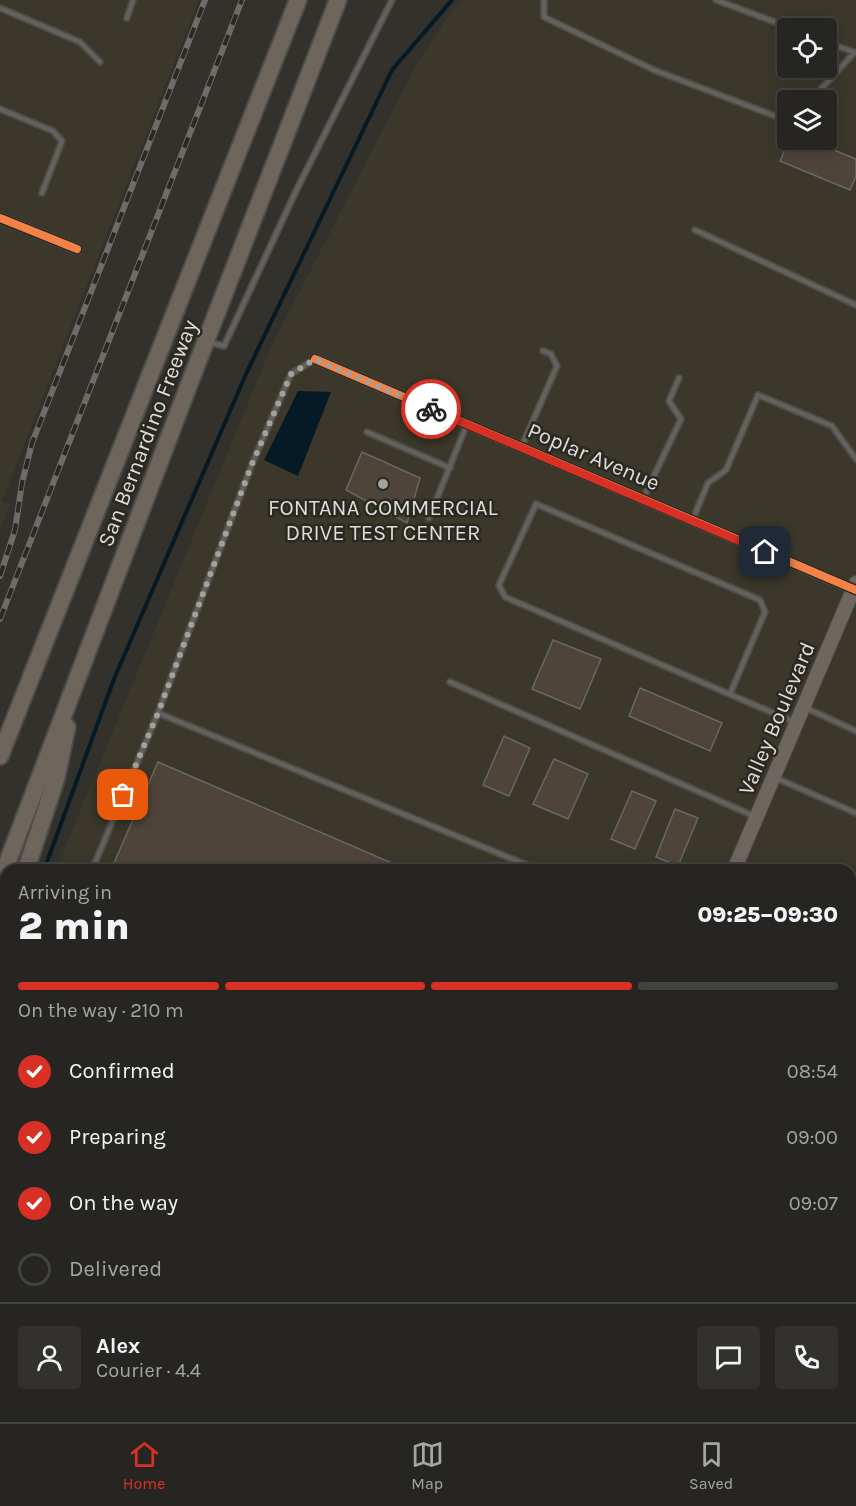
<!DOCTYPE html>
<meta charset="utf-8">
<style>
:root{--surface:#262521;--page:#32312e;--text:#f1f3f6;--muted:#a4a5a5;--line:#42423f;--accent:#d93025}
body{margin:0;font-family:Karla,sans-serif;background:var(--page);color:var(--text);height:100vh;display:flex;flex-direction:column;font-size:22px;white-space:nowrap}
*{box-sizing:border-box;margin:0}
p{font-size:20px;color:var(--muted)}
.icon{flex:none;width:33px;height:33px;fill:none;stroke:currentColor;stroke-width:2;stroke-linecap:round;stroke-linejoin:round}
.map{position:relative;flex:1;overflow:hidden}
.side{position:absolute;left:0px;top:864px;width:856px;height:558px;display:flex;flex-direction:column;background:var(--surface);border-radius:18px 18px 0 0;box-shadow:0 3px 15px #0003,0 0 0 2px var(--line)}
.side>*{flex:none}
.buttons{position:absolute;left:777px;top:18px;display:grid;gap:12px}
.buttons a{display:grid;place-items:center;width:60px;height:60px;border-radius:6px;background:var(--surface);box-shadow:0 3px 15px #0003,0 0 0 2px var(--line);font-size:30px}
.pin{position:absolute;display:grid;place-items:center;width:51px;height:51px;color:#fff;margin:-26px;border-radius:12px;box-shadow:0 3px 9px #0006}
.courier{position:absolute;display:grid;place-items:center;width:60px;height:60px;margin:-30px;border:4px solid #d93025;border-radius:50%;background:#fff;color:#222;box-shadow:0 2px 8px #0007}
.headline em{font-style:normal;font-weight:800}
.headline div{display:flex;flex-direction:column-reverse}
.headline{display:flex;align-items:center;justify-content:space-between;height:102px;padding:0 18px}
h1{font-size:39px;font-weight:800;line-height:45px}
.bar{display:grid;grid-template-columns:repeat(4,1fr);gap:9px 6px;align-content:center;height:72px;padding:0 18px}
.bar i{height:8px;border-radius:4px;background:var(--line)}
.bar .current{background:var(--accent)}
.bar p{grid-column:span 4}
.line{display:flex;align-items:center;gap:15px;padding:0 18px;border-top:2px solid var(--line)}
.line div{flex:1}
.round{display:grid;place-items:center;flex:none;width:63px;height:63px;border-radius:6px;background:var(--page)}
ol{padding:0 18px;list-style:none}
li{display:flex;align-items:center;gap:18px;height:66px}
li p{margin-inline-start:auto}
li .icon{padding:6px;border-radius:50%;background:var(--accent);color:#fff;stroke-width:4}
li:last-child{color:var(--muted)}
li i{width:33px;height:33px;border:3px solid var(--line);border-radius:50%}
.tabs{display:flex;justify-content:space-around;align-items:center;height:84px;border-top:2px solid var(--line);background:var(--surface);font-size:16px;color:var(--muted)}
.tabs a{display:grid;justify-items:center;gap:3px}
.tabs .current{color:var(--accent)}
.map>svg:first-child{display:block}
.built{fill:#3b372a;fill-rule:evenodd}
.water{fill:#051a24}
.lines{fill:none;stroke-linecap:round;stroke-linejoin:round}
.stream{stroke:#051a24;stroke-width:4}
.building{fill:#4f443a;stroke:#696764;stroke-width:1.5}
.lane-casing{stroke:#4d4c48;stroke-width:8}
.street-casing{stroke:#4d4c48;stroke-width:12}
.secondary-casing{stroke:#4d4c48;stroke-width:15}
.primary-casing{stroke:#4d4c48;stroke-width:16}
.highway-casing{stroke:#4d4c48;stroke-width:20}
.lane{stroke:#62615c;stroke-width:4.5}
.street{stroke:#62615c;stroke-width:9}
.secondary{stroke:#64605b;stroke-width:12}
.primary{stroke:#6d6760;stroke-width:14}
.highway{stroke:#6e655c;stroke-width:16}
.rail-casing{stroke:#6d6c68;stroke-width:6}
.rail{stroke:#2a2820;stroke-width:4;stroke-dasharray:11;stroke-linecap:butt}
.cycleway-casing{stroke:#2a2820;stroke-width:11}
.cycleway{stroke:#f48246;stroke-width:8}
.done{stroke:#a2a19c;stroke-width:6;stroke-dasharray:0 10.8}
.route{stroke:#d93025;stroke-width:8}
.poi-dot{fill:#a2a19c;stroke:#2a2820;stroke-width:2}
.labels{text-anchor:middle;stroke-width:5;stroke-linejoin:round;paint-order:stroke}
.street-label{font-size:22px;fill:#deddd8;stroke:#2a2820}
.poi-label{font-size:22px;fill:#deddd8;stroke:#2a2820}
</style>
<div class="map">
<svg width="856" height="1422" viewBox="0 0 856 1422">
<rect width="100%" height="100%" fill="#32312c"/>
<path class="built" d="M0,0H199L2,501L10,504L0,529Z
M464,0H856V1422H530L532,1416H850V870H56L271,347L417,63L454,7ZM788,28H826V68H788ZM788,100H826V140H788Z
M6,1093V1416H454L451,1422H0V1116Z"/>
<path class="water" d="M298,391L331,392L298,476L264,460Z"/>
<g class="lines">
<path class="stream" d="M44,870L114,679L246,374L392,70L452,0
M0,1067L6,1044"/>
</g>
<path class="building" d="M789,140H810L856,159V176L850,190L780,161Z
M362,452L420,478L407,523L346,490Z
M553,640L601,659L580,709L532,689Z
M640,688L722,723L710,751L629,716Z
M504,736L530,748L509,796L483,785Z
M554,759L588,774L568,819L533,804Z
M158,762L408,870H111Z
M632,791L656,801L635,849L611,839Z
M675,809L698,818L678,866L656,857Z"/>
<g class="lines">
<defs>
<path id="lane" d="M544,0V17L654,70L783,119L788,116
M716,0L791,28
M0,8L80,42L100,62
M127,18L133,0
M826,42L856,53
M811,100L854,53
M0,109L53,131L62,141L42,193
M695,230L856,305
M208,342L224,346L297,189L392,0
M367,432L450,468
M521,448L557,366L551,354L543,351
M643,499L681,419L669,401L679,378
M429,518L467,424
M692,521L708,483L726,470L758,395L832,426L856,459
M450,682L754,816
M730,694L765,612L760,600L536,504L499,585L505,597L794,722
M806,708L856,731
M158,713L539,870
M776,778L856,813
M92,870L158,713L252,464L291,374L315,359
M850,922L856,924
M850,976L856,979
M850,1035L856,1037
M850,1126L856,1129
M0,1362L6,1364
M119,1416L134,1422
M173,1416L188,1422
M507,1416L521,1422
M573,1416L587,1422
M361,1422L364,1416
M399,1422L401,1416
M434,1422L436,1416"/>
<path id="street" d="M0,218L77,249
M315,359L853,589"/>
<path id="secondary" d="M850,1323L856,1325"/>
<path id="primary" d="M734,870L856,583
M501,1422L503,1416"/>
<path id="highway" d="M0,756L298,0
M26,870L56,779L67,727
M0,882L190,382L338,0
M0,964L6,940"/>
</defs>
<use href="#lane" class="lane-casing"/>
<use href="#street" class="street-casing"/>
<use href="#secondary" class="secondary-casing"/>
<use href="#primary" class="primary-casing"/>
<use href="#highway" class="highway-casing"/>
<use href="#lane" class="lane"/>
<use href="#street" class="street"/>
<use href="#secondary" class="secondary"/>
<use href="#primary" class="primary"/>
<use href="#highway" class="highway"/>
<defs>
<path id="rail" d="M0,576L15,530L22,483L32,443L205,0
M0,619L242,0"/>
</defs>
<use href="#rail" class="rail-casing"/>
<use href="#rail" class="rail"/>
<defs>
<path id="cycleway" d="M0,218L77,249
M315,359L856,590"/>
</defs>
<use href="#cycleway" class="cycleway-casing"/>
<use href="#cycleway" class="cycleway"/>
</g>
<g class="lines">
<path class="done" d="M123,795L158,713L252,464L291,374L315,359L431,409"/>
<path class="route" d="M431,409L765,552"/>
</g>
<circle class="poi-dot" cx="383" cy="484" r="6"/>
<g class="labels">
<g class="street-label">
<text transform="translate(147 433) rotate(-69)" y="8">San Bernardino Freeway</text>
<text transform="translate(594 456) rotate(23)" y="8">Poplar Avenue</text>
<text transform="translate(776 718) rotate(-67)" y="8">Valley Boulevard</text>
</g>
<g class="poi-label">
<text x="383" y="515">FONTANA COMMERCIAL<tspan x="383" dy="25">DRIVE TEST CENTER</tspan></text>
</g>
</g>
</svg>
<div class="buttons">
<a><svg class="icon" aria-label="locate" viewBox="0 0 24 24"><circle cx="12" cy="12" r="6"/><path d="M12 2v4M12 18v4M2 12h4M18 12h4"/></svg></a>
<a><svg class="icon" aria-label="layers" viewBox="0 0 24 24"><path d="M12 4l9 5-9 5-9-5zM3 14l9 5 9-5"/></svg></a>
</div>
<div class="pin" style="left:123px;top:795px;background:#ea580c"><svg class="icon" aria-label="bag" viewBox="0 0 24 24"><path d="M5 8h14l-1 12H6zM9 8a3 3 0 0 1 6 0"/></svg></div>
<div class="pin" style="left:765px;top:552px;background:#1f2937"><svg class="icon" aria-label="home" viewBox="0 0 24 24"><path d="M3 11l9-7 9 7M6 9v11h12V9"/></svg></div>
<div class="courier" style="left:431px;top:409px"><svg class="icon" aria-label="bike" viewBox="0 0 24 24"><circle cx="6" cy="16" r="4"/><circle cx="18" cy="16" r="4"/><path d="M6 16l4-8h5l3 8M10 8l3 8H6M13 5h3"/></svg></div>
<section class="side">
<div class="headline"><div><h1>2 min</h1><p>Arriving in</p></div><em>09:25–09:30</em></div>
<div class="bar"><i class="current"></i><i class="current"></i><i class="current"></i><i></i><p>On the way · 210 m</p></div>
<ol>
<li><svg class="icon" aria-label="check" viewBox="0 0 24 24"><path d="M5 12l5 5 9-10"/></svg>Confirmed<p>08:54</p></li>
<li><svg class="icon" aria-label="check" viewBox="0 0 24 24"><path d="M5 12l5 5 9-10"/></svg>Preparing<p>09:00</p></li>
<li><svg class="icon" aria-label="check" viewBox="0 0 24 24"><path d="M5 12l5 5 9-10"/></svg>On the way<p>09:07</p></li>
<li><i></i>Delivered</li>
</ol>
<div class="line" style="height:108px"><a class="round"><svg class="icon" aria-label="person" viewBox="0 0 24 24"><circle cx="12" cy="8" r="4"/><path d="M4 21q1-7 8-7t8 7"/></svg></a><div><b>Alex</b><p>Courier · 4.4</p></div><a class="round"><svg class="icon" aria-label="chat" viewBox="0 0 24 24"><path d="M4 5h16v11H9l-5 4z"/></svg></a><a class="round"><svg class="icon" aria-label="phone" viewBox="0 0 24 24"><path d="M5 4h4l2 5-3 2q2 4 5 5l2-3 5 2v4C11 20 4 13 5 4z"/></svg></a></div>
</section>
</div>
<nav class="tabs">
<a class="current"><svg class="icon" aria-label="home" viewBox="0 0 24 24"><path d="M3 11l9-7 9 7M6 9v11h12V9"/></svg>Home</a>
<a><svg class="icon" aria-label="map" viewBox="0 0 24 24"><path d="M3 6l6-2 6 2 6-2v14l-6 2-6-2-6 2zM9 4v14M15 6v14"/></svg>Map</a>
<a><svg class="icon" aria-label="saved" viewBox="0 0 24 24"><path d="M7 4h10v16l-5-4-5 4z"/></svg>Saved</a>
</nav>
